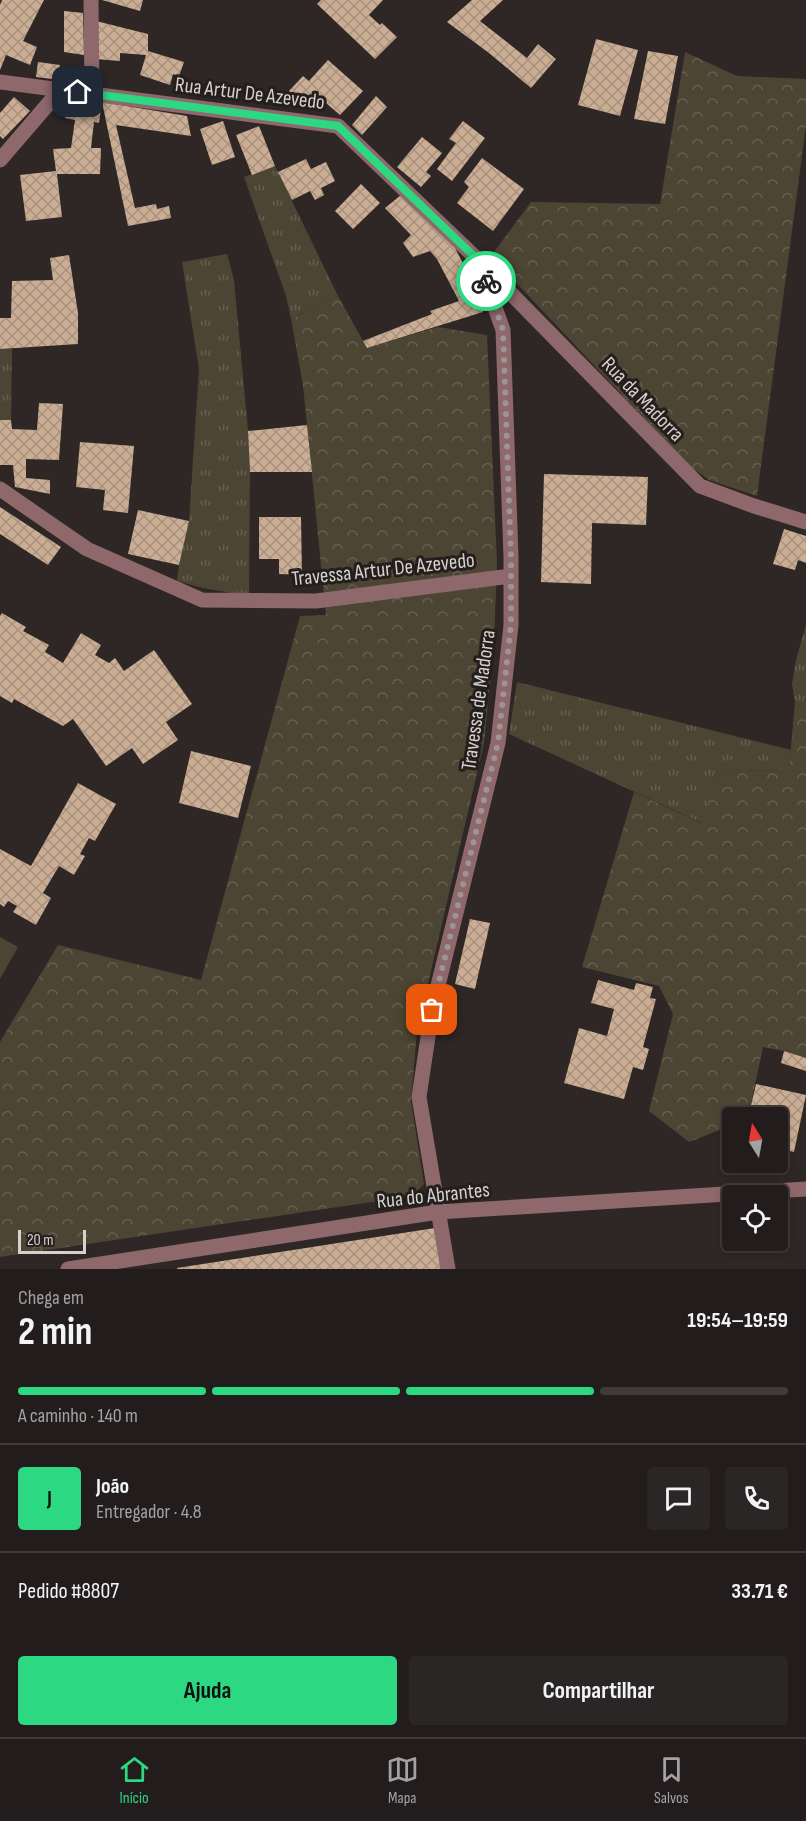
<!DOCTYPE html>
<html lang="pt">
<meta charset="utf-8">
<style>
:root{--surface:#221d1c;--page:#2a2625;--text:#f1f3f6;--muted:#a2a2a3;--line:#3f3b3b;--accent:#2dd883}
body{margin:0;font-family:"Sofia Sans Condensed",sans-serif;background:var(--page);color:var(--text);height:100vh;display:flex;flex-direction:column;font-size:22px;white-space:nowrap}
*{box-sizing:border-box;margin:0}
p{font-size:20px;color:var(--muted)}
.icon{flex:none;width:33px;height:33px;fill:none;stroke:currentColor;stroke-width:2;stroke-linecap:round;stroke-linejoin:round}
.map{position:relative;height:1269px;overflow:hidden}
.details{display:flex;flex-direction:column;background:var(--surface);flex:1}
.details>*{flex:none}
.needle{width:39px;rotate:349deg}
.fabs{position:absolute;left:722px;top:1107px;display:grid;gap:12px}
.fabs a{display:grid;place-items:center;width:66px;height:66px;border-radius:6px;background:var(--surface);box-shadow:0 3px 9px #0003,0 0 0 2px var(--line);font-size:30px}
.scale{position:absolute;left:18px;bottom:15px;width:68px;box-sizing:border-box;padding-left:6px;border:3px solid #d5d1cf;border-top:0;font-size:16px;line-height:21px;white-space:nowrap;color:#d5d1cf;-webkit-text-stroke:4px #241e1c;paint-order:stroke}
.pin{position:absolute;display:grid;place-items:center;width:51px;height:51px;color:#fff;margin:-26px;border-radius:12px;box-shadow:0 3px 9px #0006}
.courier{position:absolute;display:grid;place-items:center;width:60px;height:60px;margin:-30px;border:4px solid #2dd883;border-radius:50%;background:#fff;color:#222;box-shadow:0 2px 8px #0007}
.headline em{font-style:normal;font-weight:700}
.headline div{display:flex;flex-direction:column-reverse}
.headline{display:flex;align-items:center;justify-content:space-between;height:102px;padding:0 18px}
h1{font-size:39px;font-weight:700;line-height:45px}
.bar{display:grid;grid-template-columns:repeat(4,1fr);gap:9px 6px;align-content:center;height:72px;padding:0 18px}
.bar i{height:8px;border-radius:4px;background:var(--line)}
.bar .active{background:var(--accent)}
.bar p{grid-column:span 4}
.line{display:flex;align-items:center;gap:15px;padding:0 18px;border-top:2px solid var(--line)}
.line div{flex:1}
.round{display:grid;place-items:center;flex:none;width:63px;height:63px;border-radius:6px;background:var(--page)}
.button{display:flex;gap:12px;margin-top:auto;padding:12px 18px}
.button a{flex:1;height:69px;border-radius:6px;background:var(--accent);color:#111;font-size:24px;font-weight:700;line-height:69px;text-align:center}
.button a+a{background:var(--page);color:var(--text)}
.menu{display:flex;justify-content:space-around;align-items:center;height:84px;border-top:2px solid var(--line);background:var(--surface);font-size:16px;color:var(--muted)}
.menu a{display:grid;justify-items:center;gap:3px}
.menu .active{color:var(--accent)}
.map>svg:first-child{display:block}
.grass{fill:url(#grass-tufts)}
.forest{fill:url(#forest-crowns)}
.green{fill:#4d4533}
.building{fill:url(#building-cross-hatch)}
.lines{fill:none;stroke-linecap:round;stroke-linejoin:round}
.minor{stroke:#8e686b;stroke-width:15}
.done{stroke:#9b9694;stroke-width:6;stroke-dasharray:0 10.8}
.route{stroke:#2dd883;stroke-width:8}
.labels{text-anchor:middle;stroke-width:6;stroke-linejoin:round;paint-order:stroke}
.street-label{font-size:21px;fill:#d5d1cf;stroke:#241e1c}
</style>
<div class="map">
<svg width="806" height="1269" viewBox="0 0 806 1269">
<defs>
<pattern id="grass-tufts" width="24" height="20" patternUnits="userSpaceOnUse" patternTransform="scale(1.5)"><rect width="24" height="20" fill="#4d4533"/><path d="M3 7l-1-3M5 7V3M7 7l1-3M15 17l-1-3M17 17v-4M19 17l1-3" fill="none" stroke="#665f50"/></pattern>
<pattern id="forest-crowns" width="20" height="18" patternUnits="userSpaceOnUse" patternTransform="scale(1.5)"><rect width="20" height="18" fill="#4d4533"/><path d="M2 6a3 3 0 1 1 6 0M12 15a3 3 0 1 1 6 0" fill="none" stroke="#665f50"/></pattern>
<pattern id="building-cross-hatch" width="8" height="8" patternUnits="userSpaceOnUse" patternTransform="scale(1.5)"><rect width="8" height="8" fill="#cbad94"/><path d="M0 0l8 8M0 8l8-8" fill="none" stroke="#a8927e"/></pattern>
</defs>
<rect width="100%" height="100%" fill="#2e2725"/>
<path class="grass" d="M275,166L338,296L291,319L286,296L244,177Z
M227,254L234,280L248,431L250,472L249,596L203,588L177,581L179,565L189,521L199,369L182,262Z
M0,349H12L11,420H0Z
M806,625V702H795L792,684L796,660Z
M517,682L791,750L789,770L721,771L702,823L509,734Z"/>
<path class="forest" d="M685,52L737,76L806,79V125L757,496L709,480L686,463L491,256L531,202L660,204Z
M338,296L367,348L438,327L487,335L497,563L494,643L484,743L417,1031L411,1101L424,1184L412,1196L0,1257V1042L58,945L201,980L300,616L326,615L303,385L291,319Z
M795,702H806V1058L784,1051L763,1047L748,1117L732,1118V1125L689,1142L649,1111L673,1014L659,986L582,967L634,792L701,823L721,771L789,770Z"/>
<path class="green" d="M0,937L18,947L0,979Z"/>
<path class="building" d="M2,0H44L23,41L37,47L30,65L6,55L0,70V5Z
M102,0H143L140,11Z
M321,0H383L369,15L380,25L382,23L397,37L375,59L317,4Z
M472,0H503L480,21L527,58L538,44L556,59L531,88L489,53L447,22Z
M64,11L83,13L84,55L64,52Z
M96,21L148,34V51L184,62L179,76L173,74L170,85L140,75L146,55L120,53V61L96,59Z
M596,39L638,50L620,116L578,105Z
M648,51L678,56L665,124L634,119Z
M328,60L363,91L340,115L320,98L310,109L289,91L303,76L309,81Z
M38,62L60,65L59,70L81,73L77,82L36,77Z
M376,96L387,107L362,135L352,125Z
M14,97L30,111L3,139L0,136V113Z
M68,97L102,102L187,116L191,136L116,125L135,208L156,204L157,209L169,206L171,218L128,226L102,102L99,123L94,122L91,148H101L100,174H57L62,217L26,221L20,175L56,171L53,149L71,148L75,120L65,118Z
M223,121L235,157L212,165L200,129Z
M463,121L485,138L452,181L437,169L456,143L449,139Z
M259,126L275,166L252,175L236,135Z
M422,137L442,153L426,172L431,176L421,187L397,167Z
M482,158L524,189L493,231L457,203L469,187L464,182Z
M306,159L311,169L326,162L335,181L321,188L324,195L315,200L310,191L292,200L278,172Z
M361,184L380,203L353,229L335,211Z
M401,195L454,246L476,288L483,312L367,348L363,341L432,314L430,311L459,301L437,259L430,251L413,257L403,243L411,235L385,208Z
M69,255L78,313V344L0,349V318H11L12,281L53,280L50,258Z
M39,403L63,404L59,460L26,459V478L50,480V494L15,487L13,465H0V420H11L12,429L37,430Z
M307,425L312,472H250L248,431Z
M80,442L134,446L128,513L103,510L105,490L76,487Z
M544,474L648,477L646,525L592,523L591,584L541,582Z
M0,507L61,547L48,565L0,534Z
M138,510L189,521L179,565L128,554Z
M259,517H301L302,575L279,574V559H259Z
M784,529L806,536V563L798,560L795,570L773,564Z
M2,613L26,627L23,631L49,645L45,652L63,663L81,633L101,645L95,655L109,663L115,658L124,671L154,650L192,704L166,722L178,740L143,764L132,748L106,766L73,719L63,726L14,699L12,703L0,696V616Z
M191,751L251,766L238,818L179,803Z
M78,783L116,804L95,841L89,838L80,854L85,856L74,875L59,866L43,893L51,898L36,925L13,912L17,906L8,901L4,907L0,904V849L31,866Z
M470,919L490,923L475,989L455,984Z
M598,980L634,990L636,983L653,987L650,998L656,999L643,1047L649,1049L643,1070L633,1067L624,1099L564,1083L579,1028L607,1036L614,1009L591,1003Z
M784,1051L806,1058V1071L781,1063Z
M756,1084L806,1095L794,1152L777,1148V1118H748Z
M435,1228L442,1269H177V1268Z"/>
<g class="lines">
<path class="minor" d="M91,0L92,94
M0,82L338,126L478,260L700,486L754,506L806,522
M0,160L61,89
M0,489L87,549L202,600L316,601L511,576
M68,1269L438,1212L806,1189
M448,1269L419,1097L432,1010L498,743L511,625V557L503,330L478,260"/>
</g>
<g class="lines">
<path class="done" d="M432,1010L498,743L511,625V557L503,330L486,281"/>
<path class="route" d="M78,92L338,126L478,260L486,281"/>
</g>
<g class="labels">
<g class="street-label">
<text transform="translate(250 93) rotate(7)" y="7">Rua Artur De Azevedo</text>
<text transform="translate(643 399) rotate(46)" y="7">Rua da Madorra</text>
<text transform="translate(383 569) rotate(-6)" y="7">Travessa Artur De Azevedo</text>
<text transform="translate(478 700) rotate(-82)" y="7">Travessa de Madorra</text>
<text transform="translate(433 1195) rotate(-6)" y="7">Rua do Abrantes</text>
</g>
</g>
</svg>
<div class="fabs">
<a><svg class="needle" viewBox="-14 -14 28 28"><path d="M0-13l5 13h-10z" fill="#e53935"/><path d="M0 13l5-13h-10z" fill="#a2a2a3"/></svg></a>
<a><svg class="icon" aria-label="locate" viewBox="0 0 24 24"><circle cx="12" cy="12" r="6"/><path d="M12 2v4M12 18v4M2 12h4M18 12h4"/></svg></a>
</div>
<div class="scale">20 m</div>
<div class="pin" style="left:432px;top:1010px;background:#ea580c"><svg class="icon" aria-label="bag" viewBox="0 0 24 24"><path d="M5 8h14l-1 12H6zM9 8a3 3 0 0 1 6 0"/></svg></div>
<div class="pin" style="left:78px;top:92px;background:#1f2937"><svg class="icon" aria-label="home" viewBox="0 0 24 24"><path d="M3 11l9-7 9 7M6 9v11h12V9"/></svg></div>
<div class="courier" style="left:486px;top:281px"><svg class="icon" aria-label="bike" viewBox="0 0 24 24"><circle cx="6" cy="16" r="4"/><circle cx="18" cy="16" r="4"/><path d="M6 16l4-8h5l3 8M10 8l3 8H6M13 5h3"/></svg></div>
</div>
<section class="details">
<div class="headline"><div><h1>2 min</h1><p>Chega em</p></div><em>19:54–19:59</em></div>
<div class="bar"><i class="active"></i><i class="active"></i><i class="active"></i><i></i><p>A caminho · 140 m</p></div>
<div class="line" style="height:108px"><b class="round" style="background:var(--accent);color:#111">J</b><div><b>João</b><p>Entregador · 4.8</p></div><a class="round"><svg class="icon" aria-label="chat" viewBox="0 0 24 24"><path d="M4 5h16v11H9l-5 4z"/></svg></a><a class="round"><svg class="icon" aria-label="phone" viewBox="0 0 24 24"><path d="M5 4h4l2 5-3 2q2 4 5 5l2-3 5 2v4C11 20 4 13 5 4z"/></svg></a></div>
<div class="line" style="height:78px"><div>Pedido #8807</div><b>33.71 €</b></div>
<div class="button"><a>Ajuda</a><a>Compartilhar</a></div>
</section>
<nav class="menu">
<a class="active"><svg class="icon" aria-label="home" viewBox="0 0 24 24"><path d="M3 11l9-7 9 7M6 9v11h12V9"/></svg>Início</a>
<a><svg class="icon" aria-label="map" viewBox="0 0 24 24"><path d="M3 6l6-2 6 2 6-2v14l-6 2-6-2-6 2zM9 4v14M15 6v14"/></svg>Mapa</a>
<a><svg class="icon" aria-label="saved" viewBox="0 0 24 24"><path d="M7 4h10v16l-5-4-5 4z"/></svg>Salvos</a>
</nav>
